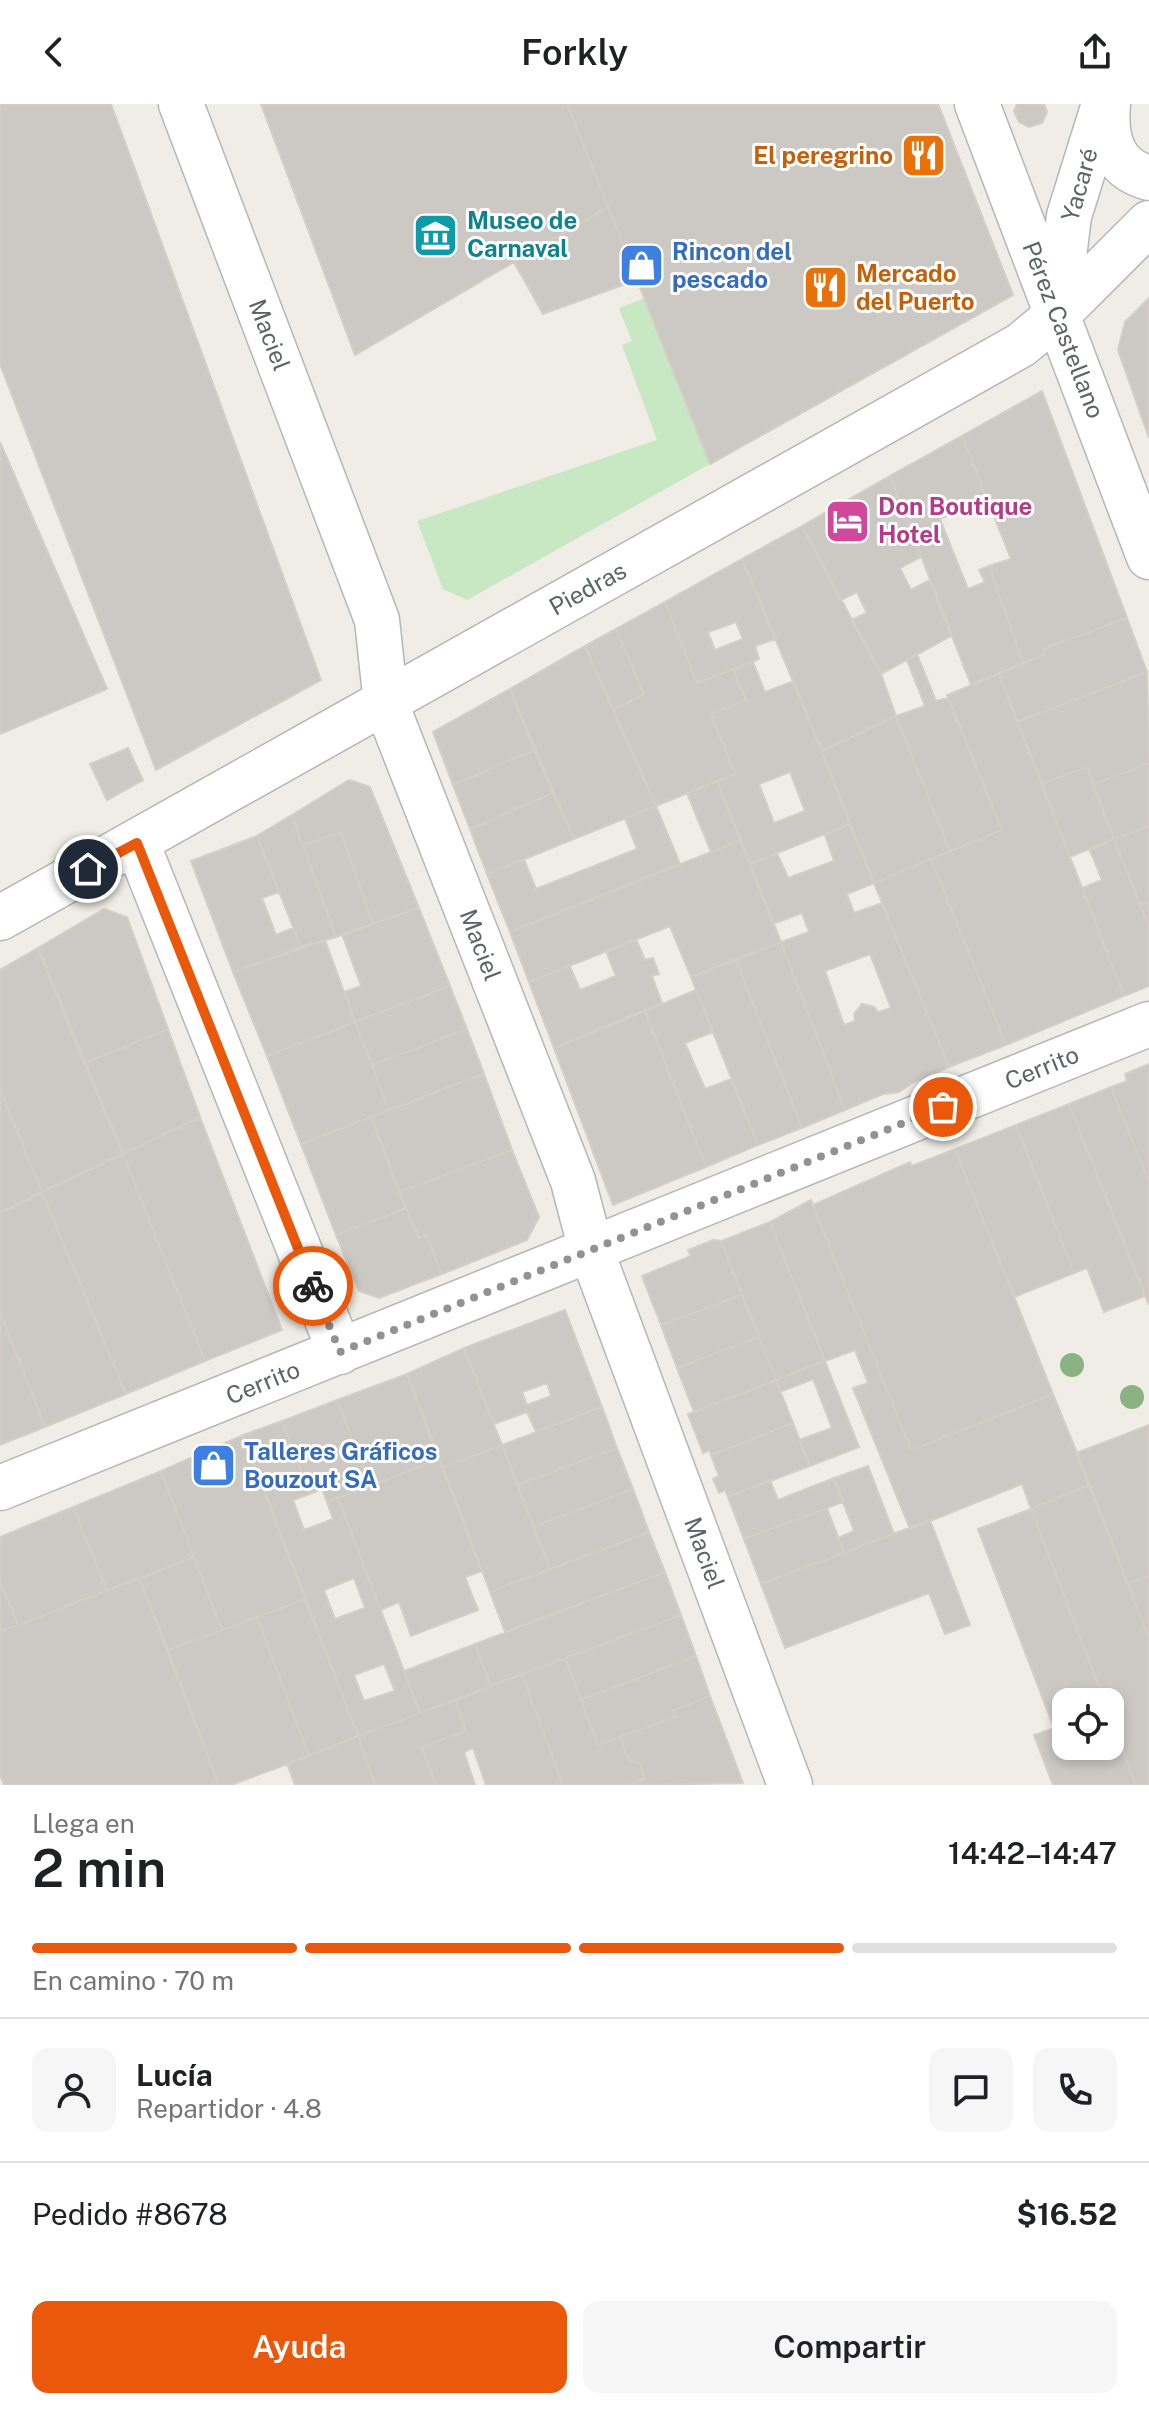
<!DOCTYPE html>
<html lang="es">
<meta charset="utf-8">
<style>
:root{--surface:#fff;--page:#f6f6f6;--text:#202124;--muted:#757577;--line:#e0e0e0;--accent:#ea580c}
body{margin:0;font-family:"Public Sans",sans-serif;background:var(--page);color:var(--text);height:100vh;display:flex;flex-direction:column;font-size:30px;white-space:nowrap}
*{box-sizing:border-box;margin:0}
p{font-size:26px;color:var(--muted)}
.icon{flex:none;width:44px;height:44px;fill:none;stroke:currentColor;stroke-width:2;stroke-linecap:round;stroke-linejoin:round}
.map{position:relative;height:1681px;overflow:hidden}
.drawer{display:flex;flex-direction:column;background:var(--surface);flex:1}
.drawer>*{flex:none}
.buttons{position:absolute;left:1052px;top:1584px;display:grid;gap:16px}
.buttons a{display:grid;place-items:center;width:72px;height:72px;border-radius:16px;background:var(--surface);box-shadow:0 4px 12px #0003;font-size:40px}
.pin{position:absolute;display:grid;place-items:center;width:68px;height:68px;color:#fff;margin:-34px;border:4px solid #fff;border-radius:50%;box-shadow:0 2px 8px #0007}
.courier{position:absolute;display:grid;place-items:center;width:80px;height:80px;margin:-40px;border:6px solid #ea580c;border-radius:50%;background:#fff;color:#222;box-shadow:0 2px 10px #0007}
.headline em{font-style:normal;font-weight:600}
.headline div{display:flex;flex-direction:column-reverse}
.headline{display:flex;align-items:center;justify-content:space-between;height:136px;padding:0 32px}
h1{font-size:52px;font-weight:600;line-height:60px}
.bar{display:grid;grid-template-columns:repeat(4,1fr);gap:12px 8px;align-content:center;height:96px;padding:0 32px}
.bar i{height:10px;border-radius:6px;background:var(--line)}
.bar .selected{background:var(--accent)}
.bar p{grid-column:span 4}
.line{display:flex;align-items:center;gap:20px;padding:0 32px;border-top:2px solid var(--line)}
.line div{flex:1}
.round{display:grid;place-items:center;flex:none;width:84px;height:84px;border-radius:16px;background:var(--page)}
.cta{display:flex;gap:16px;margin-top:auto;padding:16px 32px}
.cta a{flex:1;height:92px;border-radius:16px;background:var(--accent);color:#fff;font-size:32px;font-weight:600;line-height:92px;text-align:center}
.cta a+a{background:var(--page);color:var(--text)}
header{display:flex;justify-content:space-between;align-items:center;height:104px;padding:0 32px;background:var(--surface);font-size:36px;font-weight:600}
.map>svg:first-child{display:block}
.green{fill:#c7e8c2}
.building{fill:#ccc8c3;stroke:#d5cec4;stroke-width:2;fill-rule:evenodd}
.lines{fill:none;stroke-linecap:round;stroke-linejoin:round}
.minor-casing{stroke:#b3b7bb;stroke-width:47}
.minor{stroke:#fff;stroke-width:44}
.tree{fill:#8bb283}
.done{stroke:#919393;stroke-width:8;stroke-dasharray:0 14.4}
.route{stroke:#ea580c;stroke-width:10}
.labels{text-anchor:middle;stroke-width:6;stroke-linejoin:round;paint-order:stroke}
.food-label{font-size:24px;font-weight:bold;fill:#c56008;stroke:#fff;text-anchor:end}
.street-label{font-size:24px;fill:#5e6367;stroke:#fff}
.culture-label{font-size:24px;font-weight:bold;fill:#0d838f;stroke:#fff;text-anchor:start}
.shop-label{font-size:24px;font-weight:bold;fill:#366cbe;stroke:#fff;text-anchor:start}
.hotel-label{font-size:24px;font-weight:bold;fill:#b23c85;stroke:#fff;text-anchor:start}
</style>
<header><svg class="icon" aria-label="back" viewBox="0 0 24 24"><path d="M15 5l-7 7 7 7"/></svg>Forkly<svg class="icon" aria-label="share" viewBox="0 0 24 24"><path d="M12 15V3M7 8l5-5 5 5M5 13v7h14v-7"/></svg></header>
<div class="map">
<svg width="1149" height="1681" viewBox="0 0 1149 1681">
<rect width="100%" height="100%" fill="#f0ede6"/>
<path class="green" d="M645,194L710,360L467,496L443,485L417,417L657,336L622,241L632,237L619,204Z"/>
<path class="building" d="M0,0H111L321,576L156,666L0,260Z
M261,0H567L608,103L355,251Z
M567,0H938L1013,191L710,360Z
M1017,0H1044L1047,8L1042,19L1029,23L1019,18L1014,7Z
M608,103L637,176L543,210L514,158Z
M1149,194V334L1118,246L1125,218Z
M1042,287L1127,514L1043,545L1045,550L1023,559L989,462L1011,455L962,332Z
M962,332L986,392L940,415L968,485L985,478L979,466L989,462L1023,559L971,581L890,372Z
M0,338L107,585L0,630Z
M890,372L921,453L900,464L911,486L930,476L951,532L881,570L851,516L867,509L857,488L841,496L802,422Z
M802,422L881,570L896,612L822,647L742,455Z
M742,455L776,535L755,542L759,555L697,579L665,498ZM736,518L743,535L715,546L708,528Z
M665,498L697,579L733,565L746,596L711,610L735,670L656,702L613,606L644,590L616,525Z
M1127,514L1147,568L1017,618L999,570L1045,550L1043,545Z
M616,525L644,590L613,606L585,542Z
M585,542L656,702L574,735L510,585Z
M917,550L936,597L948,594L1002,726L950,747L896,612L925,602L907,556Z
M753,558L765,588L794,577L850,720L750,760L717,677L735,670L711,610L746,596L733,565ZM790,668L805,707L774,719L759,680Z
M1147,568L1149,659L1093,681L1087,663L1042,680L1017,618Z
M999,570L1124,892L1006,941L931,755L1002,726L947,591Z
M510,585L534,646L453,681L433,628Z
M896,612L950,747L874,779L822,647Z
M128,644L143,676L107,696L90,660Z
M534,646L553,689L470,725L453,681Z
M1149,659V722L1114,735L1093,681Z
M1087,663L1114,735L1070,753L1042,680Z
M349,676L370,683L419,804L373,820L341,728L303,741L292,711Z
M717,677L741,736L711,748L687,689Z
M553,689L574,735L487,770L470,725Z
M656,702L680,760L510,828L487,770L524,755L536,785L637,745L625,714Z
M292,711L336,833L301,843L257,732Z
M850,720L874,779L847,790L854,809L882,799L949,963L912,979L899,988L883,990L845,1006L781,838L809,828L802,809L773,820L750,760L777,749L788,774L834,757L825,731ZM870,850L891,904L878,908L874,903L862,900L854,910L855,917L844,921L825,867Z
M1149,722V798L1140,801L1114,735Z
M341,728L373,820L336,833L303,741Z
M257,732L279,788L262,794L276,831L293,824L301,843L233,868L191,757Z
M1114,735L1149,823V882L1124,892L1082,784L1102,776L1090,746Z
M741,736L781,838L691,873L670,822L529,878L510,828Z
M931,755L1006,941L949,963L874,779Z
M1149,798V823L1140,801Z
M419,804L450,882L355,918L344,888L361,882L342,830Z
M104,805L127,813L168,925L84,959L38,844Z
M636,835L645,856L653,854L659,870L652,872L662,899L554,944L529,878L570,862L580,886L616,872L606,847Z
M325,836L355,918L267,952L233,868Z
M781,838L845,1006L802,1024L736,856Z
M38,844L123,1050L42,1088L0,985V866Z
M736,856L802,1024L758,1041L691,873Z
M450,882L467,925L372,961L355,918Z
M696,886L713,928L685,939L705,985L731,975L758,1041L706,1063L645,907Z
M645,907L706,1063L613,1101L554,944Z
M355,918L389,1006L301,1040L267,952Z
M168,925L200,1013L123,1050L84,959Z
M467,925L484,970L389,1006L372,961Z
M1149,960V1078L1111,983L1127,977L1125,970Z
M484,970L512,1046L399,1088L371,1013Z
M1111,983L1149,1078V1201L1069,1000Z
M0,985L42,1088L0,1109Z
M1069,1000L1145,1192L1104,1208L1087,1164L1074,1169L1016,1021Z
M200,1013L282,1226L205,1257L123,1050Z
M371,1013L406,1104L336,1131L301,1040Z
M1016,1021L1074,1169L1014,1193L955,1045Z
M955,1045L1053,1290L911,1346L813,1101L910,1058L912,1062Z
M512,1046L539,1113L527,1136L442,1170L426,1131L419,1134L399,1088Z
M123,1050L205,1257L126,1290L42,1088Z
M42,1088L126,1290L45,1323L0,1208V1109Z
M811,1096L911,1346L1053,1290L1090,1381L1031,1405L1022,1380L910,1425L853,1284L868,1279L855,1246L825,1257L770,1118Z
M406,1104L419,1134L426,1131L442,1170L379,1194L359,1187L336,1131Z
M770,1118L825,1257L776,1276L721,1137Z
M713,1136L721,1137L742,1191L661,1221L642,1172L691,1152L688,1146Z
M742,1191L759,1233L677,1264L661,1221Z
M565,1206L602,1303L536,1328L527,1308L494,1320L464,1244ZM547,1279L551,1292L527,1301L522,1288Z
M0,1208L45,1323L0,1341Z
M759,1233L776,1276L694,1308L677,1264Z
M464,1244L502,1341L443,1363L407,1270Z
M825,1257L859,1343L810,1362L799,1336L832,1324L813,1275L780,1288L776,1276Z
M407,1270L439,1355L378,1379L371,1362L364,1365L337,1296Z
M776,1276L793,1319L711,1351L709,1346L703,1349L688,1310Z
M337,1296L364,1365L371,1362L378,1379L327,1398L322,1385L310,1390L282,1317Z
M602,1303L617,1344L517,1381L502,1341Z
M282,1317L310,1390L293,1396L304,1426L333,1415L327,1398L338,1394L420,1609L358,1632L243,1331ZM354,1474L365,1504L335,1515L324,1486ZM384,1560L395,1587L364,1597L354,1571Z
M793,1319L810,1362L728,1393L725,1386L719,1389L713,1375L719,1372L711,1351Z
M1149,1321V1472L1128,1480L1076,1349Z
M243,1331L305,1495L222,1526L161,1367Z
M502,1341L550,1465L490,1488L443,1363Z
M617,1344L633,1385L533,1423L517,1381Z
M439,1355L482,1467L465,1473L478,1506L411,1532L399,1498L381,1506L338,1394Z
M868,1362L894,1430L844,1449L838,1434L854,1427L834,1374Z
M161,1367L194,1453L107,1487L73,1403Z
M834,1374L843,1398L744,1435L728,1393L770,1376L778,1396Z
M1090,1381L1149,1535V1681H1136L1110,1612V1598H1105L1031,1405Z
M633,1385L649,1428L550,1465L533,1423Z
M73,1403L107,1487L18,1521L0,1477V1433Z
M827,1404L844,1449L761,1480L744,1435Z
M1031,1405L1105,1598H1066V1620L1054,1624L978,1425Z
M930,1416L970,1521L945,1530L929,1489L785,1544L761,1480Z
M649,1428L665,1468L505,1528L490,1488Z
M194,1453L222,1526L168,1546L139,1474Z
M665,1468L681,1511L491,1582L475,1540Z
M1149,1472V1535L1128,1480Z
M139,1474L219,1681H4L0,1671V1528Z
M0,1477L18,1521L0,1528Z
M305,1495L358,1632L309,1652L257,1513Z
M681,1511L696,1552L581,1596L565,1554Z
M257,1513L309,1652L231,1681H219L168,1546Z
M475,1540L491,1582L420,1609L404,1567Z
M696,1552L710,1592L673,1606L676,1613L598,1641L581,1596Z
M565,1554L598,1641L620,1633L628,1655L640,1659L645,1675L629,1681H563L522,1570Z
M522,1570L563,1681H486L473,1644L464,1648L475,1681H436L422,1643L466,1627L455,1596Z
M710,1592L743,1679L629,1681L645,1675L640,1659L628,1655L620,1633L676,1613L673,1606Z
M455,1596L466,1627L422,1643L436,1681H375L358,1632Z
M1110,1612L1136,1681H1053L1034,1631L1066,1620V1642H1110Z
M358,1632L375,1681H295L287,1660Z"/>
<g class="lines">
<defs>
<path id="minor" d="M181,0L377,516L386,600L573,1077L591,1146L790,1681
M977,0L1149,453
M1108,0C1105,34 1112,64 1149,74
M1058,201L1069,112L1104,0
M137,739L340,1248
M0,814L1021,241L1057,211L1149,119
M0,1384L1149,920"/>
</defs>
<use href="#minor" class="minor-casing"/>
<use href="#minor" class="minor"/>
</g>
<g class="tree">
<circle cx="1072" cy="1261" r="12"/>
<circle cx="1132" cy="1293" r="12"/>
</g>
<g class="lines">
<path class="done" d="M313,1182L340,1248L943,1003"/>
<path class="route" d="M88,765L137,739L313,1182"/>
</g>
<defs>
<symbol id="restaurant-square" viewBox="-11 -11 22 22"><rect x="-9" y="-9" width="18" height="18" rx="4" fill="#e8710a" stroke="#fff"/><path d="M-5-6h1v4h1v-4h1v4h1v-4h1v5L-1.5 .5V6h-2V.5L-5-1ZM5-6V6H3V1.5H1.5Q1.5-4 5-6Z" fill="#fff"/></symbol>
<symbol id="museum-square" viewBox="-11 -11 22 22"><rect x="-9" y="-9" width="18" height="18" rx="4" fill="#0f9aa8" stroke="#fff"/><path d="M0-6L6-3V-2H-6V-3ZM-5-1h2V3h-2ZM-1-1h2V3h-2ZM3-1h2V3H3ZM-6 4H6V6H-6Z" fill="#fff"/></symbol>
<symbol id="shop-square" viewBox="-11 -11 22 22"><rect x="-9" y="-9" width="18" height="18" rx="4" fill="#3f7fe0" stroke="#fff"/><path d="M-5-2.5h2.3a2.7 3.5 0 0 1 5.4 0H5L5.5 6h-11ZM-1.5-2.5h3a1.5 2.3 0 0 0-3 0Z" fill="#fff"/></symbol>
<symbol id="hotel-square" viewBox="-11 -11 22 22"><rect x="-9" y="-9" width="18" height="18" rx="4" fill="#d1479c" stroke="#fff"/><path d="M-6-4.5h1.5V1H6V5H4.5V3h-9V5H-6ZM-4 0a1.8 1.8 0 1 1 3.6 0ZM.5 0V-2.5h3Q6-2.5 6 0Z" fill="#fff"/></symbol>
</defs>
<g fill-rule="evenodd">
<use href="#restaurant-square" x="898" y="26" width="51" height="51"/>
<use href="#museum-square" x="410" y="106" width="51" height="51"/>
<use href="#shop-square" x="616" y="136" width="51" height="51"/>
<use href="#restaurant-square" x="800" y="158" width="51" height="51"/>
<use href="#hotel-square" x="822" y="392" width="51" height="51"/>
<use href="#shop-square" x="188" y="1336" width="51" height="51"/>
</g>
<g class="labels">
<g class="food-label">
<text x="893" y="60">El peregrino</text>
<text x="856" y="178" text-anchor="start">Mercado<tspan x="856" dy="28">del Puerto</tspan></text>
</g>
<g class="street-label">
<text transform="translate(1080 81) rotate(-74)" y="8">Yacaré</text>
<text transform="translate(1063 226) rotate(69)" y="8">Pérez Castellano</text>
<text transform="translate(269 231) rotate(69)" y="8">Maciel</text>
<text transform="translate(588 485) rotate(-29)" y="8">Piedras</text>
<text transform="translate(480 841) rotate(69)" y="8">Maciel</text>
<text transform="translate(1042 964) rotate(-22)" y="8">Cerrito</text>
<text transform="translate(263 1279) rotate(-22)" y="8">Cerrito</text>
<text transform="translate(704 1449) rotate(70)" y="8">Maciel</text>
</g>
<g class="culture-label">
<text x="467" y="125">Museo de<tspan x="467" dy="28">Carnaval</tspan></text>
</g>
<g class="shop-label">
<text x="672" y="156">Rincon del<tspan x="672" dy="28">pescado</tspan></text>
<text x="244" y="1356">Talleres Gráficos<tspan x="244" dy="28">Bouzout SA</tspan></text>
</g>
<g class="hotel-label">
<text x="878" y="411">Don Boutique<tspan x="878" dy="28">Hotel</tspan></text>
</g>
</g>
</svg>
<div class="buttons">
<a><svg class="icon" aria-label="locate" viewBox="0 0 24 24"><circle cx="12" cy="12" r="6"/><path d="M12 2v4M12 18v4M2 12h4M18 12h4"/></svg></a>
</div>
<div class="pin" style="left:943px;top:1003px;background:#ea580c"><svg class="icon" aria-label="bag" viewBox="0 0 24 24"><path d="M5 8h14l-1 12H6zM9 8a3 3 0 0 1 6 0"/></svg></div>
<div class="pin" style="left:88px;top:765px;background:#1f2937"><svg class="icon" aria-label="home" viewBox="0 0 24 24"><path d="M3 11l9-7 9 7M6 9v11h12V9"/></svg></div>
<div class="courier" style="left:313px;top:1182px"><svg class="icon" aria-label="bike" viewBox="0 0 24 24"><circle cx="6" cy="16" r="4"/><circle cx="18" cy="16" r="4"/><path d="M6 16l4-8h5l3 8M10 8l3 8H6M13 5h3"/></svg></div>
</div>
<section class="drawer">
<div class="headline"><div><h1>2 min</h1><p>Llega en</p></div><em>14:42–14:47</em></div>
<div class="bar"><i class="selected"></i><i class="selected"></i><i class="selected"></i><i></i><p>En camino · 70 m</p></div>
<div class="line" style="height:144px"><a class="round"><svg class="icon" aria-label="person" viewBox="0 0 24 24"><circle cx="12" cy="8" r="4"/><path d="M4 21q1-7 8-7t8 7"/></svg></a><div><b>Lucía</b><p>Repartidor · 4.8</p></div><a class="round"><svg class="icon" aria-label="chat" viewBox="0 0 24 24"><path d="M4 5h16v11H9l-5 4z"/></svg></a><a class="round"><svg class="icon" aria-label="phone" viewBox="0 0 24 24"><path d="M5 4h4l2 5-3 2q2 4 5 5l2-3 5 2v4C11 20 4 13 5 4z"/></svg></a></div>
<div class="line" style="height:104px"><div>Pedido #8678</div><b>$16.52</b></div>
<div class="cta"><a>Ayuda</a><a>Compartir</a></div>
</section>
